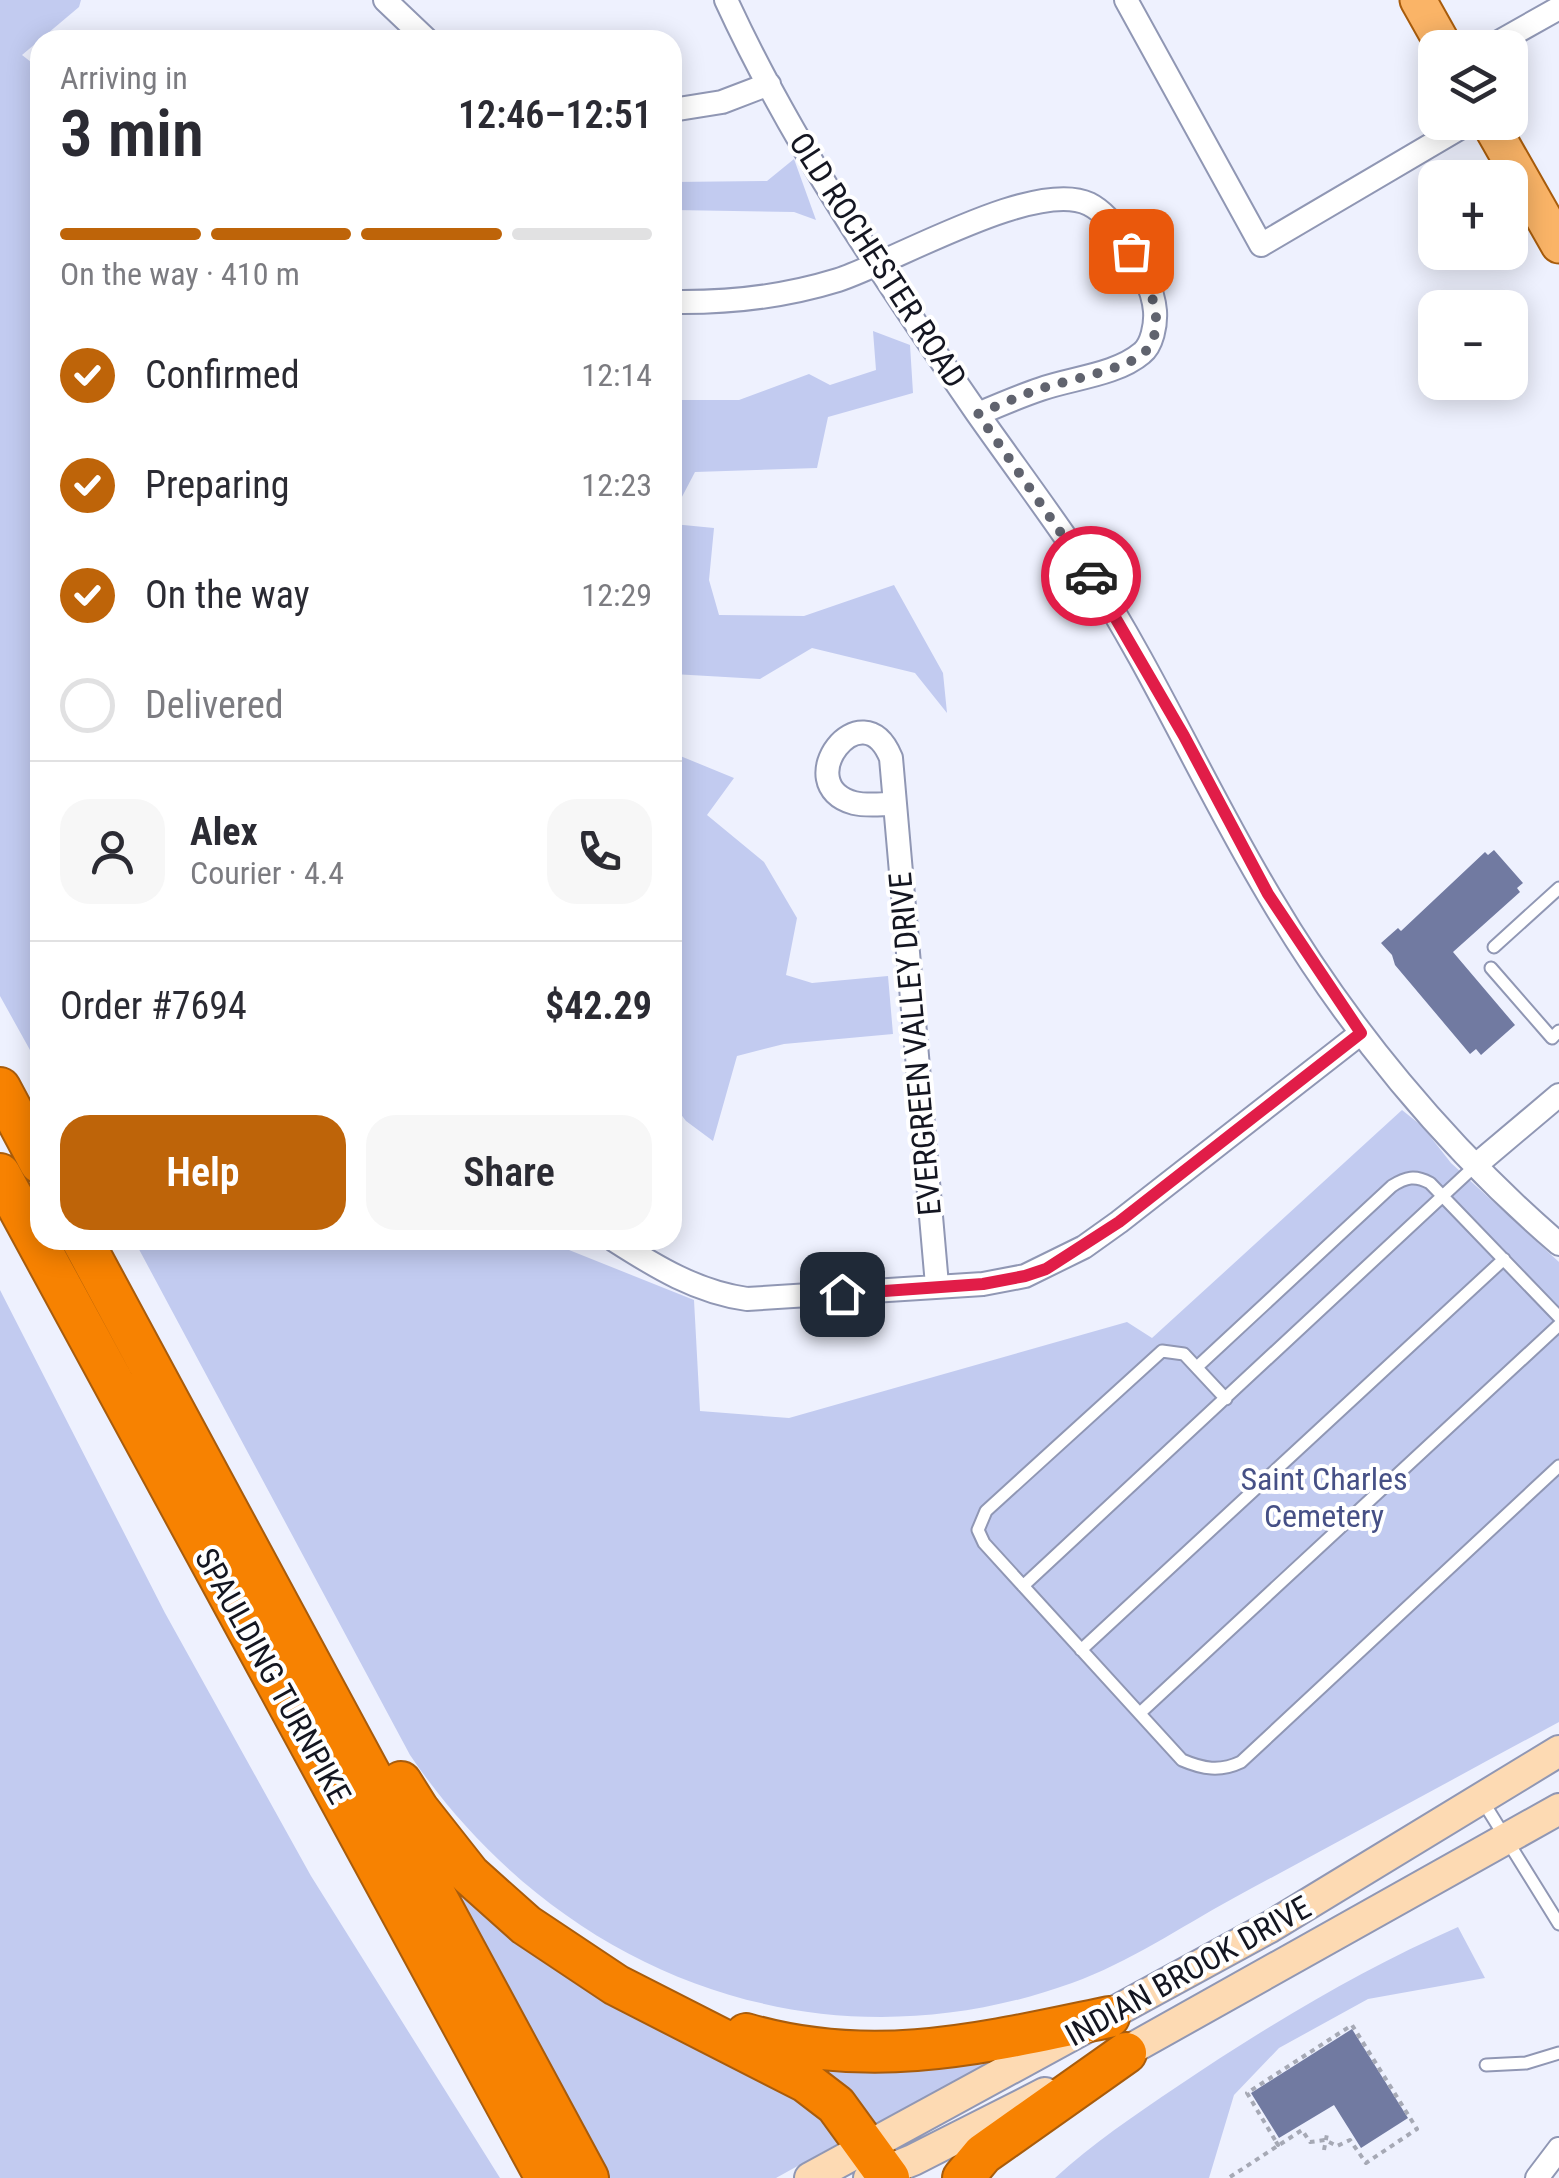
<!DOCTYPE html>
<meta charset="utf-8">
<style>
:root{--surface:#fff;--page:#f7f7f7;--text:#2b2b33;--muted:#7c7c81;--line:#e1e1e2;--accent:#be6409}
body{margin:0;font-family:"Roboto Condensed",sans-serif;background:var(--page);color:var(--text);height:100vh;display:flex;flex-direction:column;font-size:38px;white-space:nowrap}
*{box-sizing:border-box;margin:0}
p{font-size:32px;color:var(--muted)}
.icon{flex:none;width:55px;height:55px;fill:none;stroke:currentColor;stroke-width:2;stroke-linecap:round;stroke-linejoin:round}
.map{position:relative;flex:1;overflow:hidden}
.panel{position:absolute;left:30px;top:30px;width:652px;height:1220px;display:flex;flex-direction:column;background:var(--surface);border-radius:30px;box-shadow:0 5px 25px #0003}
.panel>*{flex:none}
.controls{position:absolute;left:1418px;top:30px;display:grid;gap:20px}
.controls a{display:grid;place-items:center;width:110px;height:110px;border-radius:20px;background:var(--surface);box-shadow:0 5px 25px #0003;font-size:50px}
.pin{position:absolute;display:grid;place-items:center;width:85px;height:85px;color:#fff;margin:-42px;border-radius:20px;box-shadow:0 5px 15px #0006}
.courier{position:absolute;display:grid;place-items:center;width:100px;height:100px;margin:-50px;border:8px solid #e11d48;border-radius:50%;background:#fff;color:#222;box-shadow:0 2px 12px #0007}
.head em{font-style:normal;font-weight:600}
.head div{display:flex;flex-direction:column-reverse}
.head{display:flex;align-items:center;justify-content:space-between;height:170px;padding:0 30px}
h1{font-size:65px;font-weight:600;line-height:75px}
.bar{display:grid;grid-template-columns:repeat(4,1fr);gap:15px 10px;align-content:center;height:120px;padding:0 30px}
.bar i{height:12px;border-radius:8px;background:var(--line)}
.bar .on{background:var(--accent)}
.bar p{grid-column:span 4}
.line{display:flex;align-items:center;gap:25px;padding:0 30px;border-top:2px solid var(--line)}
.line div{flex:1}
.round{display:grid;place-items:center;flex:none;width:105px;height:105px;border-radius:30px;background:var(--page)}
ol{padding:0 30px;list-style:none}
li{display:flex;align-items:center;gap:30px;height:110px}
li p{margin-inline-start:auto}
li .icon{padding:10px;border-radius:50%;background:var(--accent);color:#fff;stroke-width:4}
li:last-child{color:var(--muted)}
li i{width:55px;height:55px;border:5px solid var(--line);border-radius:50%}
.action{display:flex;gap:20px;margin-top:auto;padding:20px 30px}
.action a{flex:1;height:115px;border-radius:30px;background:var(--accent);color:#fff;font-size:40px;font-weight:600;line-height:115px;text-align:center}
.action a+a{background:var(--page);color:var(--text)}
.map>svg:first-child{display:block}
.green{fill:#c2cbf0}
.building{fill:#717aa1}
.lines{fill:none;stroke-linecap:round;stroke-linejoin:round}
.service-casing{stroke:#9097b4;stroke-width:15}
.minor-casing{stroke:#9097b4;stroke-width:26}
.secondary-casing{stroke:#9097b4;stroke-width:34}
.primary-casing{stroke:#a85c0c;stroke-width:39}
.motorway-casing{stroke:#a85c0c;stroke-width:44}
.path{stroke:#a6a9b5;stroke-width:4;stroke-dasharray:5 5;stroke-linecap:butt}
.service{stroke:#fff;stroke-width:11}
.minor{stroke:#fff;stroke-width:22}
.secondary{stroke:#fddab3;stroke-width:30}
.primary{stroke:#fab467;stroke-width:35}
.motorway{stroke:#f78201;stroke-width:40}
.done{stroke:#60636e;stroke-width:10;stroke-dasharray:0 18}
.route{stroke:#e11d48;stroke-width:12}
.labels{text-anchor:middle;stroke-width:8;stroke-linejoin:round;paint-order:stroke}
.street-label{font-size:32px;fill:#141621;stroke:#fff}
.park-label{font-size:32px;fill:#465086;stroke:#fff}
</style>
<div class="map">
<svg width="1559" height="2178" viewBox="0 0 1559 2178">
<rect width="100%" height="100%" fill="#eef1fe"/>
<path class="green" d="M0,0H81L79,7L22,55L40,69V1068L0,996Z
M794,159L816,220L794,212L673,210V182L767,181Z
M873,331L910,345L913,393L828,417L817,468L695,472L673,514V400H739L809,374L830,385L876,370Z
M673,524L714,528L709,580L719,615L804,616L894,585L943,673L947,713L915,673L812,648L760,679L673,674Z
M673,753L734,778L707,815L764,862L797,918L786,975L812,983L888,976L893,1034L784,1044L737,1056L713,1141L686,1121L673,1104Z
M1402,1110L1422,1126L1451,1163L1559,1262V1722C1450,1781 1341,1840 1232,1899C1179,1928 1130,1962 1072,1983C817,2075 559,1974 410,1755L134,1240H417L445,1248L475,1240H544L694,1300L700,1411L789,1418L1127,1322L1152,1338Z
M0,1290L165,1613L311,1876L500,2178H0Z
M436,1858L812,2096L839,2143L776,2178H609Z
M1458,1927L1485,1978L1368,1999L1279,2048L1234,2095L1209,2178H1055C1093,2143 1135,2115 1178,2086C1267,2026 1360,1970 1458,1927Z
M782,2052H1013L872,2130Z"/>
<path class="building" d="M1494,850L1523,883L1517,888L1520,892L1453,952L1515,1025L1481,1055L1476,1049L1470,1054L1395,965L1392,955L1381,943L1398,928L1401,931L1485,852L1488,855Z
M1352,2029L1408,2118L1361,2148L1334,2105L1279,2138L1251,2093Z"/>
<g class="lines">
<defs>
<path id="service" d="M1494,947L1559,888
M1491,968L1552,1038L1559,1031
M1197,1367L1392,1186C1406,1177 1415,1175 1430,1183L1559,1317
M1226,1399L1184,1354L1162,1351L986,1511L978,1530L984,1543L1182,1760C1203,1769 1220,1772 1241,1762L1559,1466
M1023,1586L1476,1165
M1081,1650L1504,1259
M1140,1713L1559,1325
M1482,1800L1559,1924
M1486,2065L1526,2063L1559,2053"/>
<path id="minor" d="M385,0L427,40
M726,0C793,146 886,281 977,413C1013,464 1051,515 1086,567C1155,673 1205,789 1270,897C1346,1026 1445,1146 1559,1244
M1126,0L1261,245L1470,122
M1488,48L1559,8
M672,110L722,102L769,84
M672,302C730,303 783,297 838,280C894,262 1035,178 1089,204C1105,212 1116,227 1125,242C1138,263 1153,286 1155,311C1156,325 1152,345 1142,353C1116,375 1072,378 1041,389C1020,396 999,405 978,414
M893,804C881,804 866,806 854,803C788,785 862,687 891,758L937,1285
M1476,1165L1559,1095
M614,1240C656,1267 697,1292 747,1299L983,1284L1025,1276L1084,1247L1119,1222L1361,1033
M1537,2178L1559,2149"/>
<path id="secondary" d="M1108,2062L1559,1809
M810,2178L1270,1927L1559,1751
M869,2178L913,2160L1045,2093"/>
<path id="primary" d="M1418,0L1445,48
M1489,122L1559,245"/>
<path id="motorway" d="M0,1088L40,1163
M0,1174L546,2178
M82,1240L588,2178
M401,1782L418,1809L470,1875L526,1925L616,1985L806,2082L836,2105L889,2178
M746,2034C873,2071 984,2043 1109,2017
M963,2178L983,2154L1126,2053"/>
</defs>
<use href="#service" class="service-casing"/>
<use href="#minor" class="minor-casing"/>
<use href="#secondary" class="secondary-casing"/>
<use href="#primary" class="primary-casing"/>
<use href="#motorway" class="motorway-casing"/>
<path class="path" d="M1324,2150L1327,2134
M1230,2177L1302,2130L1310,2142L1325,2140L1337,2146L1350,2140L1366,2163L1417,2129L1352,2025L1247,2093L1278,2145L1275,2140"/>
<use href="#service" class="service"/>
<use href="#minor" class="minor"/>
<use href="#secondary" class="secondary"/>
<use href="#primary" class="primary"/>
<use href="#motorway" class="motorway"/>
</g>
<g class="lines">
<path class="done" d="M1091,576L978,414C999,405 1021,395 1043,388C1065,381 1130,368 1145,352C1171,323 1145,278 1131,251"/>
<path class="route" d="M842,1294L983,1284L1025,1276L1046,1269L1119,1222L1361,1033L1268,894L1184,736L1091,576"/>
</g>
<g class="labels">
<g class="street-label">
<text transform="translate(878 260) rotate(57)" y="11">OLD ROCHESTER ROAD</text>
<text transform="translate(915 1044) rotate(-95)" y="11">EVERGREEN VALLEY DRIVE</text>
<text transform="translate(273 1676) rotate(61)" y="11">SPAULDING TURNPIKE</text>
<text transform="translate(1188 1971) rotate(-29)" y="11">INDIAN BROOK DRIVE</text>
</g>
<g class="park-label">
<text x="1324" y="1490">Saint Charles<tspan x="1324" dy="37">Cemetery</tspan></text>
</g>
</g>
</svg>
<div class="controls">
<a><svg class="icon" aria-label="layers" viewBox="0 0 24 24"><path d="M12 4l9 5-9 5-9-5zM3 14l9 5 9-5"/></svg></a>
<a>+</a>
<a>−</a>
</div>
<div class="pin" style="left:1131px;top:251px;background:#ea580c"><svg class="icon" aria-label="bag" viewBox="0 0 24 24"><path d="M5 8h14l-1 12H6zM9 8a3 3 0 0 1 6 0"/></svg></div>
<div class="pin" style="left:842px;top:1294px;background:#1f2937"><svg class="icon" aria-label="home" viewBox="0 0 24 24"><path d="M3 11l9-7 9 7M6 9v11h12V9"/></svg></div>
<div class="courier" style="left:1091px;top:576px"><svg class="icon" aria-label="car" viewBox="0 0 24 24"><path d="M5 17H2v-5l4-1 3-4h7l3 4 3 1v5h-3M9 17h6M6 11h13"/><circle cx="7" cy="17" r="2"/><circle cx="17" cy="17" r="2"/></svg></div>
<section class="panel">
<div class="head"><div><h1>3 min</h1><p>Arriving in</p></div><em>12:46–12:51</em></div>
<div class="bar"><i class="on"></i><i class="on"></i><i class="on"></i><i></i><p>On the way · 410 m</p></div>
<ol>
<li><svg class="icon" aria-label="check" viewBox="0 0 24 24"><path d="M5 12l5 5 9-10"/></svg>Confirmed<p>12:14</p></li>
<li><svg class="icon" aria-label="check" viewBox="0 0 24 24"><path d="M5 12l5 5 9-10"/></svg>Preparing<p>12:23</p></li>
<li><svg class="icon" aria-label="check" viewBox="0 0 24 24"><path d="M5 12l5 5 9-10"/></svg>On the way<p>12:29</p></li>
<li><i></i>Delivered</li>
</ol>
<div class="line" style="height:180px"><a class="round"><svg class="icon" aria-label="person" viewBox="0 0 24 24"><circle cx="12" cy="8" r="4"/><path d="M4 21q1-7 8-7t8 7"/></svg></a><div><b>Alex</b><p>Courier · 4.4</p></div><a class="round"><svg class="icon" aria-label="phone" viewBox="0 0 24 24"><path d="M5 4h4l2 5-3 2q2 4 5 5l2-3 5 2v4C11 20 4 13 5 4z"/></svg></a></div>
<div class="line" style="height:130px"><div>Order #7694</div><b>$42.29</b></div>
<div class="action"><a>Help</a><a>Share</a></div>
</section>
</div>
